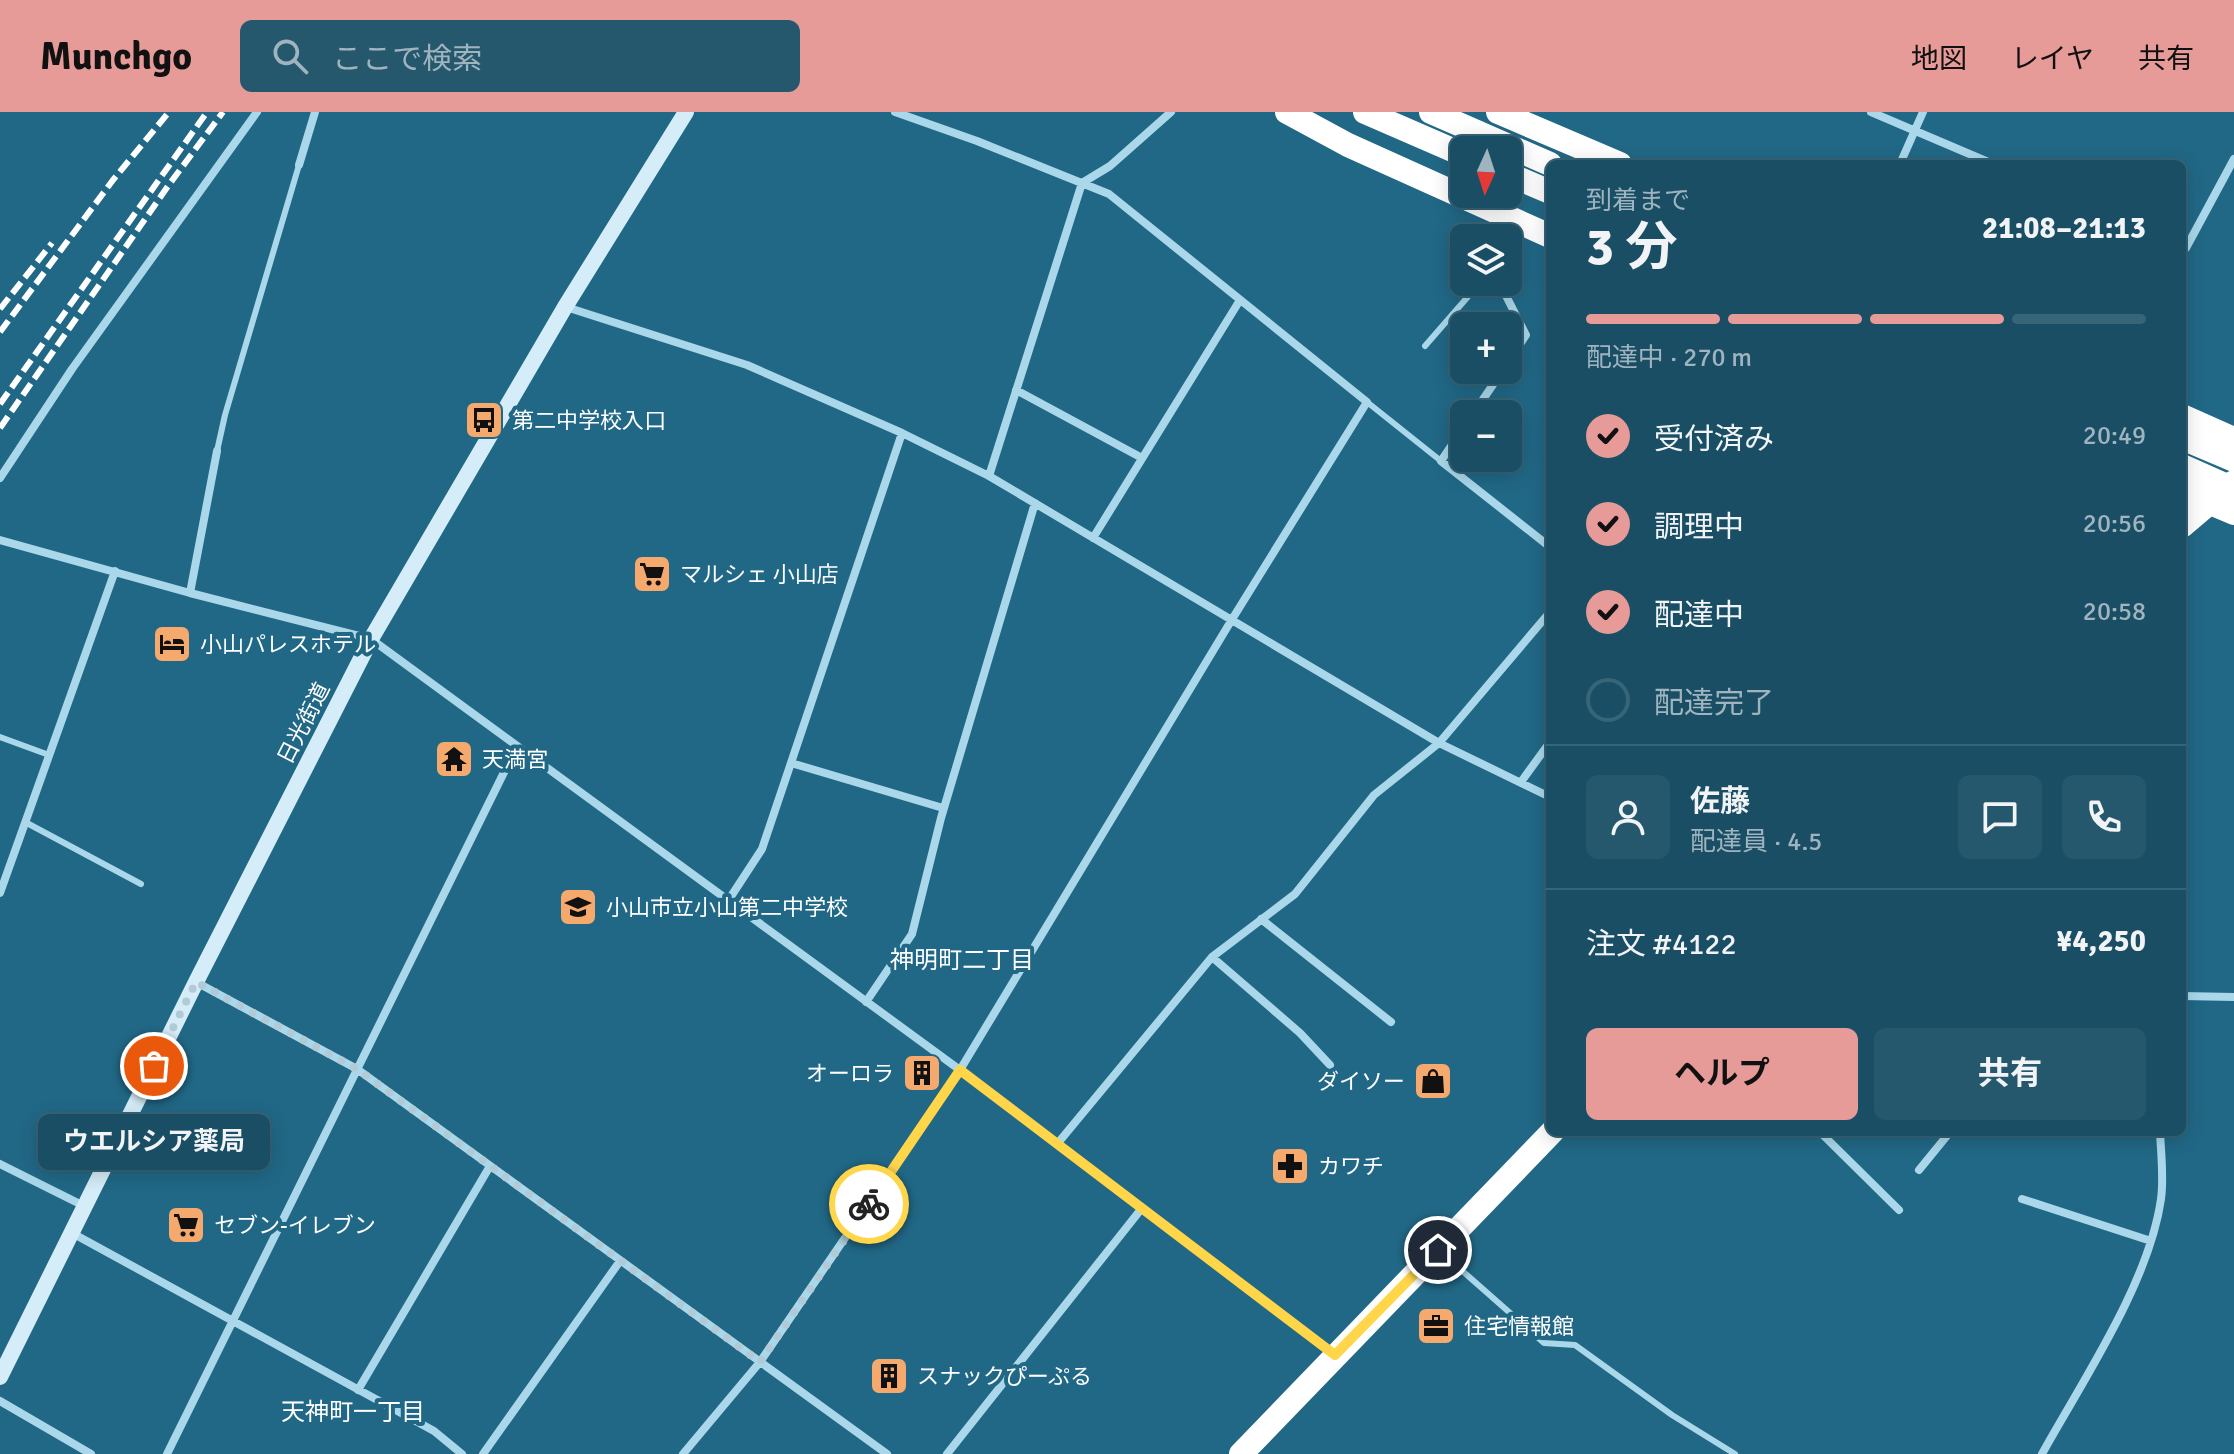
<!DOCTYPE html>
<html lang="ja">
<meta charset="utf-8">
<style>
:root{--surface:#194e64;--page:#26586d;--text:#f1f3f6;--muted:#9fb4bf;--line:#376578;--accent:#e69b98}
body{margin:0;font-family:Signika,"Noto Sans JP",sans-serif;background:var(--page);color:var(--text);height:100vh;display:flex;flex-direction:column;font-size:30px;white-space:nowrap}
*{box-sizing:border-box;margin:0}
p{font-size:26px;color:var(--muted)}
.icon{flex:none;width:44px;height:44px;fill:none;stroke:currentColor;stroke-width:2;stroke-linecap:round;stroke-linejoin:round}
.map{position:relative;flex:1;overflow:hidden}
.panel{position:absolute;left:1546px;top:48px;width:640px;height:976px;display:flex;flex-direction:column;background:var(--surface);border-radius:12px;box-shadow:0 4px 20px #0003,0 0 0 2px var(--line)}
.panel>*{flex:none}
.needle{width:52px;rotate:183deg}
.fabs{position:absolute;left:1450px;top:24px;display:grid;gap:16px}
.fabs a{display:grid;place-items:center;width:72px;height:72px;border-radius:12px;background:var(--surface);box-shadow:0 4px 20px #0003,0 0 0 2px var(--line);font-size:40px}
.pin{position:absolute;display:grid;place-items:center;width:68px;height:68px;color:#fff;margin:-34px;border:4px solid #fff;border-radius:50%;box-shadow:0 2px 8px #0007}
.courier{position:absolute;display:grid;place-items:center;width:80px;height:80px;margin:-40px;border:6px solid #ffd54a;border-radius:50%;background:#fff;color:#222;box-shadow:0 2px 10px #0007}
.bubble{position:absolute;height:56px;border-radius:12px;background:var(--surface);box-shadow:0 4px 20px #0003,0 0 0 2px var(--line);font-size:26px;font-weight:700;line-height:56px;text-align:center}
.head em{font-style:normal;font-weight:700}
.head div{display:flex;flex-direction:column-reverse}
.head{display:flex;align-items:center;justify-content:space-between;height:136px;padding:0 40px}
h1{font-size:52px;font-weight:700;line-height:60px}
.bar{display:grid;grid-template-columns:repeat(4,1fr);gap:12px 8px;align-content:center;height:96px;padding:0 40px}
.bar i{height:10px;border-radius:6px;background:var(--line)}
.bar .on{background:var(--accent)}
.bar p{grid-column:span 4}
.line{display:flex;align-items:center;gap:20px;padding:0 40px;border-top:2px solid var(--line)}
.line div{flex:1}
.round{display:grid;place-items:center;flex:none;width:84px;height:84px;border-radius:12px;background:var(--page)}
ol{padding:0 40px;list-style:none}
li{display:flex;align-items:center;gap:24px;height:88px}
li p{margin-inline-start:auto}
li .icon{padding:8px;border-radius:50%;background:var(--accent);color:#111;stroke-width:4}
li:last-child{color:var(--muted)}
li i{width:44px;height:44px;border:4px solid var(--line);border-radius:50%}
.button{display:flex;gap:16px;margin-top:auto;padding:16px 40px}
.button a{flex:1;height:92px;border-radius:12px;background:var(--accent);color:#111;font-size:32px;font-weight:700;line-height:92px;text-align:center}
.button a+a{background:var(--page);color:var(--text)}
header{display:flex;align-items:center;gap:48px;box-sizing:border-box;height:112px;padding:0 40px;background:var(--accent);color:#111}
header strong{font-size:38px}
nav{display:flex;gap:44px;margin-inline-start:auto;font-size:28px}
.search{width:560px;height:72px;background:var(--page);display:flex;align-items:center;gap:20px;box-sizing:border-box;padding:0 28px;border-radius:12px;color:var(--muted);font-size:30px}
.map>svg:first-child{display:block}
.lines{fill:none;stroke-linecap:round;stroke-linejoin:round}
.lane{stroke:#aad8ea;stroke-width:6}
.street{stroke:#aad8ea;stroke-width:8}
.secondary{stroke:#d5edf8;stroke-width:16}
.highway{stroke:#fff;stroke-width:24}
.rail{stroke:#fff;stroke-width:6;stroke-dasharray:14 6;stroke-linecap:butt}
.highway-bridge{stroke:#fff;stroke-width:24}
.done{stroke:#b1cad5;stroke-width:8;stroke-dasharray:0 14.4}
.route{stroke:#ffd54a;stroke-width:10}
.labels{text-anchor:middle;stroke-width:8;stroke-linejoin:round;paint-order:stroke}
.poi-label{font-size:22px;fill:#fff;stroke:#216886;text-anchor:start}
.street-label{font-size:22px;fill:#fff;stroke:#216886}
.neighbourhood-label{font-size:24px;fill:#fff;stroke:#216886}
</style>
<header>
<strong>Munchgo</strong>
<div class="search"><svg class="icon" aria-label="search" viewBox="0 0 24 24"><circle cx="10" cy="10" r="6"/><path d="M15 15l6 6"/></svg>ここで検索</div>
<nav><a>地図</a><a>レイヤ</a><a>共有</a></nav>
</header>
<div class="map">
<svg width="2234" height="1342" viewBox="0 0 2234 1342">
<rect width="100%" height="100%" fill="#216886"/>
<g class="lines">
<path class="lane" d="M1425,234L1472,180L1491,170
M1367,290L1441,349
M217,339L225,303L299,53
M0,625L49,643
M25,710L141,772
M1442,1141L1544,1231L1575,1233L1672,1303L1735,1342"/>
<path class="street" d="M1871,0L1993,52
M1900,52L1923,0
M299,53L315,0
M2182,134L2186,136L2234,47
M1508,145L1524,114
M1499,170L1526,223L1508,250
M566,195L747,253L902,321L989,364L1439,631L1550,685
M1016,278L1142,346
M1473,302L1503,258
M1464,315L1441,349L1550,435
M989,364L1082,71L1110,54L1171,0
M0,366L72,257L257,0
M1093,426L1240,188
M0,428L190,481L371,527L960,958L1334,1242
M190,481L217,339
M791,651L943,696
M1521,670L1550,630
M0,781L115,459
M728,789L762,737L902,321
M1261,807L1391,910
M1212,845L1300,921L1330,953
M196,870L357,957L887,1342
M2182,884L2234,885
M866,890L912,822L941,706L1035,391
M1820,1020L1899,1098
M1058,1031L1212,845L1295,782L1374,683L1439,631L1550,500
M0,1052L84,1094
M1919,1058L1950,1020
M2022,1087L2151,1129
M72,1121L434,1319L462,1342
M358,1278L490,1054
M0,1289L91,1342
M167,1342L517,634
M483,1342L620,1149
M683,1342L760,1250L960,958L1231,509L1367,290L1109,82L977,29L895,0
M947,1342L1142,1096
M2042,1342C2083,1268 2149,1171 2161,1087C2164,1066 2161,1042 2160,1020"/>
<path class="secondary" d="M0,1265L196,870L371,527L565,195L686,0"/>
<path class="highway" d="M1287,0L1348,33L1550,124
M1365,0L1464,43
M1431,0L1550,52
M1498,0L1620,52
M1508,62L1550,80
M2182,304L2234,327
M2182,326L2234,348
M2182,379L2234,401
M2182,414L2234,370
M1241,1342L1552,1020"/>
<path class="rail" d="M0,197L52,131
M0,220L113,68L169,0
M0,292L207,0
M0,316L168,74L223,0"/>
<path class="highway-bridge" d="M2182,354L2234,377"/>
</g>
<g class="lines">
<path class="done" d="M154,954L196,870L357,957L760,1250L869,1092"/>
<path class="route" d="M869,1092L960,958L1335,1243L1438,1138"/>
</g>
<defs>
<symbol id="bus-square" viewBox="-11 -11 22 22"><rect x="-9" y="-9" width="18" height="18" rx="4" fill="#f6a96c" stroke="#216886"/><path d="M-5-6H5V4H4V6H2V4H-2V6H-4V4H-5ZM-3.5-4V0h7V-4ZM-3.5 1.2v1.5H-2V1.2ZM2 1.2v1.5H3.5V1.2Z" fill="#111"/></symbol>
<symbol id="supermarket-square" viewBox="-11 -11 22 22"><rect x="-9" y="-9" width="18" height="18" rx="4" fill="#f6a96c" stroke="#216886"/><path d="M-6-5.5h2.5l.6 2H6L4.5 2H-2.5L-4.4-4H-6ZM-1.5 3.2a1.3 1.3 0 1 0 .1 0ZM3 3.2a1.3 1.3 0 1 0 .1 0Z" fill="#111"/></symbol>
<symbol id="hotel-square" viewBox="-11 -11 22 22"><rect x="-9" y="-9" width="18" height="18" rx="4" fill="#f6a96c" stroke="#216886"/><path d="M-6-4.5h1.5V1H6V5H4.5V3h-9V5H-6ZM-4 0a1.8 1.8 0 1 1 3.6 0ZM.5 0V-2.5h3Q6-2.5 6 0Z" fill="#111"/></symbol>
<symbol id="temple-square" viewBox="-11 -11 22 22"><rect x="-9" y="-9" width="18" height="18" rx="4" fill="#f6a96c" stroke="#216886"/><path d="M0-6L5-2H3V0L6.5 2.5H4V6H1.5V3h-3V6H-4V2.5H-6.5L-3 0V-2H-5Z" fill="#111"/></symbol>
<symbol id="school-square" viewBox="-11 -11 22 22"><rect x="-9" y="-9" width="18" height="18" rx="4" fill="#f6a96c" stroke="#216886"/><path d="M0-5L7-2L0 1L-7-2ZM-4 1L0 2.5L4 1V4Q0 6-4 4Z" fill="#111"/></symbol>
<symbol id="building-square" viewBox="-11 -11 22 22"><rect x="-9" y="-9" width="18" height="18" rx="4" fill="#f6a96c" stroke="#216886"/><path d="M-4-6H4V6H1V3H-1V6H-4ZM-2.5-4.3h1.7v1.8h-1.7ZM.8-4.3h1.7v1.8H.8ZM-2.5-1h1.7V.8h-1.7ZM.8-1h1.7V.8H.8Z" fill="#111"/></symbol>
<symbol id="shop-square" viewBox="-11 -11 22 22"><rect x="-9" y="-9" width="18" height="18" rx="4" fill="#f6a96c" stroke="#216886"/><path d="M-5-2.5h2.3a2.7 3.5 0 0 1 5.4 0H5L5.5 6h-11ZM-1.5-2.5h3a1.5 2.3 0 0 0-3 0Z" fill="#111"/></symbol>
<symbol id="pharmacy-square" viewBox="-11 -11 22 22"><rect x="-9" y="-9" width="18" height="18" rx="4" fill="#f6a96c" stroke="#216886"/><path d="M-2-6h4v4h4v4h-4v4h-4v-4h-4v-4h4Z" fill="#111"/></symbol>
<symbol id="office-square" viewBox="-11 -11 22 22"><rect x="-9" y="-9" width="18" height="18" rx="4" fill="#f6a96c" stroke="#216886"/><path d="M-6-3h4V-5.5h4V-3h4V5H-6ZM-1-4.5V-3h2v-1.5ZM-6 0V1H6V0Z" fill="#111"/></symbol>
</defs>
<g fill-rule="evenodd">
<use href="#bus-square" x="462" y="286" width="44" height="44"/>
<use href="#supermarket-square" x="630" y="440" width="44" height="44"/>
<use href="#hotel-square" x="150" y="510" width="44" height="44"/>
<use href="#temple-square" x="432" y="625" width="44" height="44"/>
<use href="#school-square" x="556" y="773" width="44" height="44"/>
<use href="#building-square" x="900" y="939" width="44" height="44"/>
<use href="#shop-square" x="1411" y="947" width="44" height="44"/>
<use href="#pharmacy-square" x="1268" y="1032" width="44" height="44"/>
<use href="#supermarket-square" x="164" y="1091" width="44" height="44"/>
<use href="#office-square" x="1414" y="1192" width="44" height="44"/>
<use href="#building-square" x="867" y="1242" width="44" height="44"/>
</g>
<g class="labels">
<g class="poi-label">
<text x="512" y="316">第二中学校入口</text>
<text x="680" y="470">マルシェ 小山店</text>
<text x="200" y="540">小山パレスホテル</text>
<text x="482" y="655">天満宮</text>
<text x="606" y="803">小山市立小山第二中学校</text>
<text x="894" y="969" text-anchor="end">オーロラ</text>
<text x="1405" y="977" text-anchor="end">ダイソー</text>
<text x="1318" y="1062">カワチ</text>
<text x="214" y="1121">セブン-イレブン</text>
<text x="1464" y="1222">住宅情報館</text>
<text x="917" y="1272">スナックぴーぷる</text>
</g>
<g class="street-label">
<text transform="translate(303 611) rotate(-63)" y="8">日光街道</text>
</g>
<g class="neighbourhood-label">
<text x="962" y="856">神明町二丁目</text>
<text x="353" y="1308">天神町一丁目</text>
</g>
</g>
</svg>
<div class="fabs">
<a><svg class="needle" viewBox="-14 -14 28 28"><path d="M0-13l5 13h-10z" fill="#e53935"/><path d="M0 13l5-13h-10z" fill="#9fb4bf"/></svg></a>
<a><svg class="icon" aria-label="layers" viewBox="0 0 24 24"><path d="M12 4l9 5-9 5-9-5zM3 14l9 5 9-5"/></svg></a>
<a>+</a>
<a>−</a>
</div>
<div class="pin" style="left:154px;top:954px;background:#ea580c"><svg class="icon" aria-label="bag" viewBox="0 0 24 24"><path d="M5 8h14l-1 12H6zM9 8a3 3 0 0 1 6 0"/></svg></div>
<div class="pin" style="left:1438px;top:1138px;background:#1f2937"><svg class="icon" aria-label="home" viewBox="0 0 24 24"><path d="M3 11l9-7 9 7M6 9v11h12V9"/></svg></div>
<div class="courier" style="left:869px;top:1092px"><svg class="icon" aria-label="bike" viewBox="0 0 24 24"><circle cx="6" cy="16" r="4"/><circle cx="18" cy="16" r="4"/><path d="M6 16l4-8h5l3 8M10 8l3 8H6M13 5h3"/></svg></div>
<div class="bubble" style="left:38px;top:1002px;width:232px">ウエルシア薬局</div>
<section class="panel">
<div class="head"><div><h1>3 分</h1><p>到着まで</p></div><em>21:08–21:13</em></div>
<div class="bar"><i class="on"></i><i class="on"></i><i class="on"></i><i></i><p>配達中 · 270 m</p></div>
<ol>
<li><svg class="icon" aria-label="check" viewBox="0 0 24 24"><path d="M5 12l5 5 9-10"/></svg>受付済み<p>20:49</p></li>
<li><svg class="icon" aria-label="check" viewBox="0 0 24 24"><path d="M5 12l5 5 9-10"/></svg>調理中<p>20:56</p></li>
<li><svg class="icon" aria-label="check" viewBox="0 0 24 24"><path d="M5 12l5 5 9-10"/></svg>配達中<p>20:58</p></li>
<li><i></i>配達完了</li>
</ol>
<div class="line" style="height:144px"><a class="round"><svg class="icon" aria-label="person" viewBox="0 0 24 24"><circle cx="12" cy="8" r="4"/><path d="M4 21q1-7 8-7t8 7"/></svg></a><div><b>佐藤</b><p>配達員 · 4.5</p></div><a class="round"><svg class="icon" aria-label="chat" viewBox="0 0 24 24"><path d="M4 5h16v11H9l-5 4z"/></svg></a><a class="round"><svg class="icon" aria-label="phone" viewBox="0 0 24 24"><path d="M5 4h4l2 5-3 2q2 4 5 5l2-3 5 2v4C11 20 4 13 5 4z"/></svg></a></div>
<div class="line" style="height:104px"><div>注文 #4122</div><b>¥4,250</b></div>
<div class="button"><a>ヘルプ</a><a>共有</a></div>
</section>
</div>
